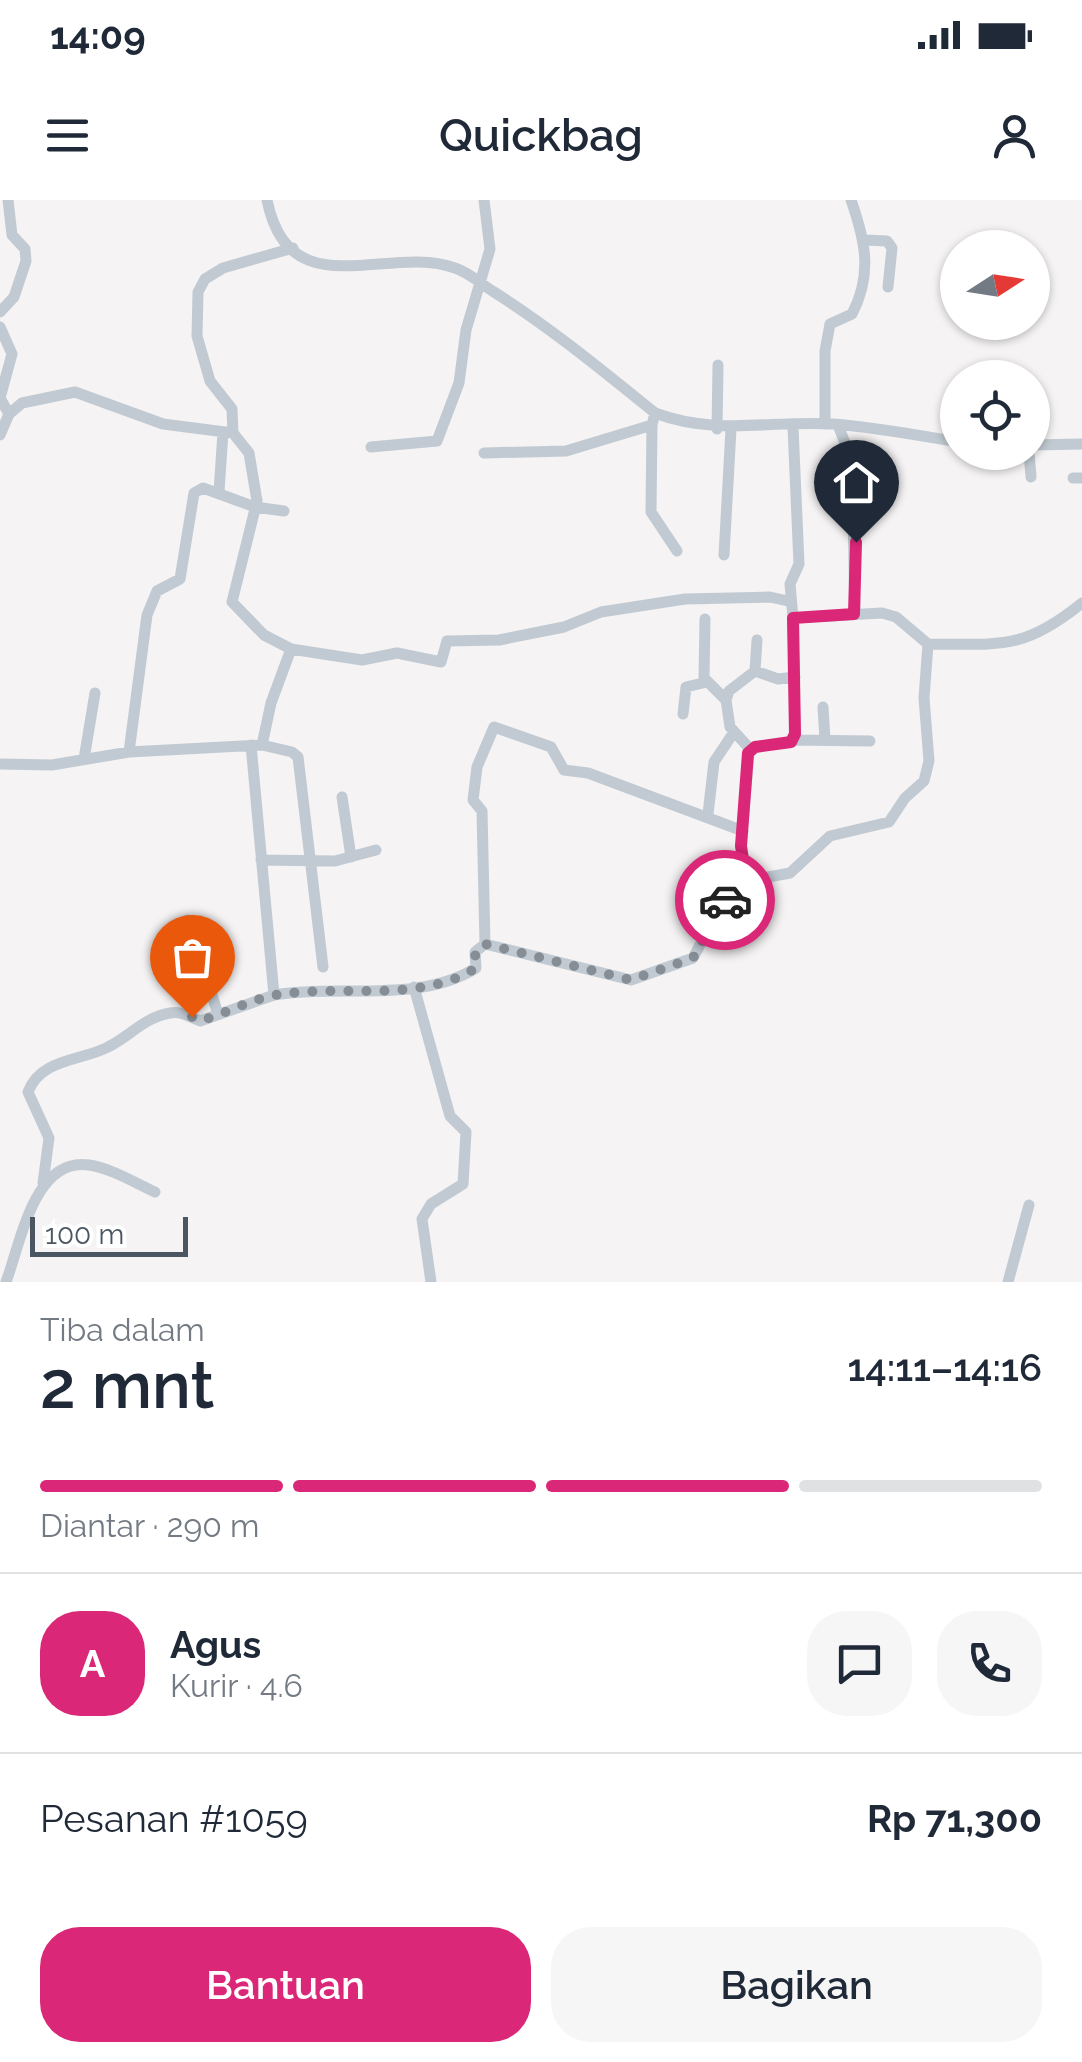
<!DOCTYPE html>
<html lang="id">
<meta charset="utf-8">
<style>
:root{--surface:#fff;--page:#f6f6f7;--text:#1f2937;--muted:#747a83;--line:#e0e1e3;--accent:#db2777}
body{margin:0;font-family:Raleway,sans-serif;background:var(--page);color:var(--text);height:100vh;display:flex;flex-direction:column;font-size:38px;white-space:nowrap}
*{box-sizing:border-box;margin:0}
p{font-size:32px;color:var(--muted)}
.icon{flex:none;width:55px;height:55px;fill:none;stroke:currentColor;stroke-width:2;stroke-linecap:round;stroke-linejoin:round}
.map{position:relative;height:1082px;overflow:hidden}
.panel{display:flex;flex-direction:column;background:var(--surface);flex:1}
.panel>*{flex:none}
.needle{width:65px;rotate:78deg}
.buttons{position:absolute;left:940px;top:30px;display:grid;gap:20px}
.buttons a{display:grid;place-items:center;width:110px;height:110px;border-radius:50%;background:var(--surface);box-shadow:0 2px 8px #0004;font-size:50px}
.scale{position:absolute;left:30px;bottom:25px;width:158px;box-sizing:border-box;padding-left:10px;border:5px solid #4a5661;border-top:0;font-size:28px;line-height:35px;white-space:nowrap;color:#4a5661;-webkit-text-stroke:8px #fff;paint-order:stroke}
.pin{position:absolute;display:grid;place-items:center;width:85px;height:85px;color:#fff;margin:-102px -42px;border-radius:50% 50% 50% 0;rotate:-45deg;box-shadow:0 0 10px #0007}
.pin .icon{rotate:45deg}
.courier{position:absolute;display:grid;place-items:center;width:100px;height:100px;margin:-50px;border:8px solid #db2777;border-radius:50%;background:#fff;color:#222;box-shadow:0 2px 12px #0007}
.overview em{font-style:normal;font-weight:600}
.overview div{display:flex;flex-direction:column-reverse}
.overview{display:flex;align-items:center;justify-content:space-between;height:170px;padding:0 40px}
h1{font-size:65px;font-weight:600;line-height:75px}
.bar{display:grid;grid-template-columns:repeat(4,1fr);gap:15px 10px;align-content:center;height:120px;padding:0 40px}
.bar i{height:12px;border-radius:8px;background:var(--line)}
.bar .on{background:var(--accent)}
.bar p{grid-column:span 4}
.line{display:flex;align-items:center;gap:25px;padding:0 40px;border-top:2px solid var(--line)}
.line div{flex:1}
.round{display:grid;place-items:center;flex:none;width:105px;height:105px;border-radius:40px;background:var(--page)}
.cta{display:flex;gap:20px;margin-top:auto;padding:20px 40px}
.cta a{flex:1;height:115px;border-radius:40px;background:var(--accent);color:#fff;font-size:40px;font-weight:600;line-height:115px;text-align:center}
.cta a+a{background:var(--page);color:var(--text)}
.status{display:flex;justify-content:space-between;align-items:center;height:70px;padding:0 50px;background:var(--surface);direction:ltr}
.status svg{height:28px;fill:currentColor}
header{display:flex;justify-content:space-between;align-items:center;height:130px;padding:0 40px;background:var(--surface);font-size:45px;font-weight:600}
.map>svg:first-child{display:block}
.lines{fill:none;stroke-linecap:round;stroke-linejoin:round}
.minor{stroke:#c1cad2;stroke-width:11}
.done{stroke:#868d94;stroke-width:10;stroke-dasharray:0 18}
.route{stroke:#db2777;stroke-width:12}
</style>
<div class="status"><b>14:09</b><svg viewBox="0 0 49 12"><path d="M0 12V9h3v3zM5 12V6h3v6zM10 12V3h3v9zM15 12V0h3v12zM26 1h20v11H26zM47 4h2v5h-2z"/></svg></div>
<header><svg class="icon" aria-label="menu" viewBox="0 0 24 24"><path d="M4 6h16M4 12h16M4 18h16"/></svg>Quickbag<svg class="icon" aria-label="person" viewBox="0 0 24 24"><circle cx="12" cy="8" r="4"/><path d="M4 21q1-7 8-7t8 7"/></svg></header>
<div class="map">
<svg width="1082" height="1082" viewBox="0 0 1082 1082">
<rect width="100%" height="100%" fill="#f5f3f3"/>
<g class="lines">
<path class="minor" d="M267,0C289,110 388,43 455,68C470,73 481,84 494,92C551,128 603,171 655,213C716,236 771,220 833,224C874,227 917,235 958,242
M865,40L887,41L892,48L888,87
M0,112L14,97L26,61L25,49L12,35L8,0
M0,127L12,154L0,198L9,214
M825,224V151L830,124L852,114C873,74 865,40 851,0
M652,225L651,312L677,351
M838,225L852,261L855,414
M717,229L718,165
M0,235L9,214L22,203L75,192L163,224L233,233
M1032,245L1082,244
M371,247L437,241L459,183L466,130L490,49L484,0
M1029,252L1031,277
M484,253L566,251L652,225L655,213
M1073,278H1082
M219,292L223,232
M724,355L731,229
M793,418L790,384L799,364L793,227
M705,419L704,478L726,500L730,527L751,550
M291,449L264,435L232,402L257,301L249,253L233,233L232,209L210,181L197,136L198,92L205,79L223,68L293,48
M755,471L757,440
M726,500L729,491L755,471L778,479L795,477
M823,507L825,540
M683,514L686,487L707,482
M793,540L870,541
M251,545L274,795C339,784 418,804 476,768L475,752L485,744L631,780L693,758L721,705L741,682L790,673L830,636L889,622L905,598L924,581L929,561L924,498L928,444
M262,545L292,552L298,557L323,767
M129,552L147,415L157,391L180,379L194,293L203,288L255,307L284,311
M84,559L95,493
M0,564L52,565L129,552L262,545L271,503L291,449L362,460L397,453L441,462L447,441L499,440L564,427L601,412L685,399L770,397L788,401
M342,597L351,657
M708,614L714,562L734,532
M261,660L335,661L376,650
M746,680L741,646L749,553L755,547L791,542L795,534L793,418L882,413L896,417L928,444C1000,444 1023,451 1082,403
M188,720L218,814
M485,744L482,611L473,600L477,567L494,527L551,547L564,570L588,573L743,631
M414,787L450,916L466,932L463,984L431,1004L422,1019L431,1082
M43,983L49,938L28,892C41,858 82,861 108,847C130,836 145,817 170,813C182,811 190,817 200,821L274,795
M6,1082C21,1042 34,957 89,965C111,968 135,983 155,992
M1008,1082L1029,1005"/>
</g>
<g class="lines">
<path class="done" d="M192,817L200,821C228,813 254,797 283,794C345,785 421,803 476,768L475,752L485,744L631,780L693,758L725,700"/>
<path class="route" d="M725,700L746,680L741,646L748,553L755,547L791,542L795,534L793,418L854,414L856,342"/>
</g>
</svg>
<div class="buttons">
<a><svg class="needle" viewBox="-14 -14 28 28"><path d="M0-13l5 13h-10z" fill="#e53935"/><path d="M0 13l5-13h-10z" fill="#747a83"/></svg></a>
<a><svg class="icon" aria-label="locate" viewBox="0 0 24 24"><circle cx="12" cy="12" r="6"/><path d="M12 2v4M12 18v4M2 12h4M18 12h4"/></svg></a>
</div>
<div class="scale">100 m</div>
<div class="pin" style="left:192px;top:817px;background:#ea580c"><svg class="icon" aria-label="bag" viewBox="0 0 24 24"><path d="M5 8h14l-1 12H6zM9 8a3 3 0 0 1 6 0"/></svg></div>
<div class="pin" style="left:856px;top:342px;background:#1f2937"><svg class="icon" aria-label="home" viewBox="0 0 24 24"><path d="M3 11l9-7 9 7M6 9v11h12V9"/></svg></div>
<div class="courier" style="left:725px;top:700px"><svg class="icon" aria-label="car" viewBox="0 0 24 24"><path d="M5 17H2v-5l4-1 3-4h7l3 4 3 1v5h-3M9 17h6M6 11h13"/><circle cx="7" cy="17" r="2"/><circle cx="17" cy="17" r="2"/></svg></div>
</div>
<section class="panel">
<div class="overview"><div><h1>2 mnt</h1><p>Tiba dalam</p></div><em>14:11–14:16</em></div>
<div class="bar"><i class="on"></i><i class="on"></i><i class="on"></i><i></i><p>Diantar · 290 m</p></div>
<div class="line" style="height:180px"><b class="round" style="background:var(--accent);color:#fff">A</b><div><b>Agus</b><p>Kurir · 4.6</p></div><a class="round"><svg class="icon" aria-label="chat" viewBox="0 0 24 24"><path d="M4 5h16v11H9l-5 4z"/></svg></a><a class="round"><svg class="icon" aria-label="phone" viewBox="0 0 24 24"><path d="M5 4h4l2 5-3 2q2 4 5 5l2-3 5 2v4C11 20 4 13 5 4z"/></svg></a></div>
<div class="line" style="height:130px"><div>Pesanan #1059</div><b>Rp 71,300</b></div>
<div class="cta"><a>Bantuan</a><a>Bagikan</a></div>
</section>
